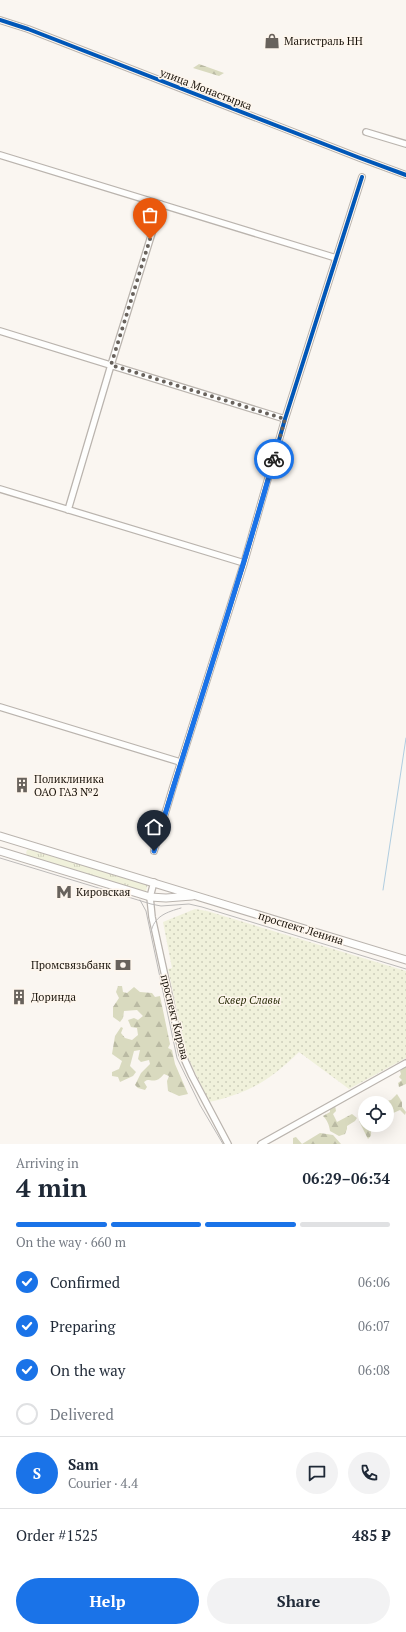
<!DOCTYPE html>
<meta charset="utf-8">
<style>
:root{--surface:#fff;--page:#f2f2f3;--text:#1f2937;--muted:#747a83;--line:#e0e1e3;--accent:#1a73e8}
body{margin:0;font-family:"PT Serif",serif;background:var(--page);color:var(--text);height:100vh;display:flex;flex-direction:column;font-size:15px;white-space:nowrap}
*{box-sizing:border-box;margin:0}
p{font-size:13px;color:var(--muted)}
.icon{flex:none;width:22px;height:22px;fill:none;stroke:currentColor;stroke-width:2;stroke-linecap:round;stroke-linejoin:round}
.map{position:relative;height:1144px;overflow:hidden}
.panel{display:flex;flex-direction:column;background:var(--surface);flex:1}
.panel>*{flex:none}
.controls{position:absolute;left:358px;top:1096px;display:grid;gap:8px}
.controls a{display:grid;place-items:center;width:36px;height:36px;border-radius:50%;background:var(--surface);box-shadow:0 4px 16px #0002;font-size:20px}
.pin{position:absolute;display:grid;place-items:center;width:34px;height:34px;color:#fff;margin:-41px -17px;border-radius:50% 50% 50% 0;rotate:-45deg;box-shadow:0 0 4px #0007}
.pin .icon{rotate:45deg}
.courier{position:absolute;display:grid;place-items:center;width:40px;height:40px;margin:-20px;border:3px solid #1a73e8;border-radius:50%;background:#fff;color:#222;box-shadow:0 1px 5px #0007}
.headline em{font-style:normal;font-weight:800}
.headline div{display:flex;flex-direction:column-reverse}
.headline{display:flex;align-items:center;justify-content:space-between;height:68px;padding:0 16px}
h1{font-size:26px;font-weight:800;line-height:30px}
.bar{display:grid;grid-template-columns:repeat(4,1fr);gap:6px 4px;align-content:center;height:48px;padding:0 16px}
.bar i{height:5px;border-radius:3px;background:var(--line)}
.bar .on{background:var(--accent)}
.bar p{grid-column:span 4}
.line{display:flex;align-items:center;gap:10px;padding:0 16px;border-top:1px solid var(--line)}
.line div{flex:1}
.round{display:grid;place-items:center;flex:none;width:42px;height:42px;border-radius:21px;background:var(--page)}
ol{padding:0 16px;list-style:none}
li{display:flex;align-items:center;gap:12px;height:44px}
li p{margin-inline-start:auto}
li .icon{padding:4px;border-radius:50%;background:var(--accent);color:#fff;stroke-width:4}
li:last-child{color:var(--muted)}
li i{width:22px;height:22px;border:2px solid var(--line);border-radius:50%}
.button{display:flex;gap:8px;margin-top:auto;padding:8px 16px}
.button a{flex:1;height:46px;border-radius:24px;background:var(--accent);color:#fff;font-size:16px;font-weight:800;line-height:46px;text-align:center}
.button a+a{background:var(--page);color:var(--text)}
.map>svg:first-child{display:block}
.grass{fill:url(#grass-tufts)}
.forest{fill:url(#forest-firs)}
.park{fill:url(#park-dots)}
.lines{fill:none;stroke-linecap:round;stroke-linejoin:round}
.stream{stroke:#b0cde0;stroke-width:1}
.minor-casing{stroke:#bab4ae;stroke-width:8}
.major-casing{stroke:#bab4ae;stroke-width:9}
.minor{stroke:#fefefd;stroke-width:5.5}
.major{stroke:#fefefd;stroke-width:7}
.tram{stroke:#bcbab9;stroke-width:1}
.cycleway-casing{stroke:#fef6ed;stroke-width:6}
.cycleway{stroke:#0057b8;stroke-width:4}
.done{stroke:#68625c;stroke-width:4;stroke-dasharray:0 7.2}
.route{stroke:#1a73e8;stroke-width:5}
.labels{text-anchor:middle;stroke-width:3;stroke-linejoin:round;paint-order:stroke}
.poi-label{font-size:11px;fill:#19130b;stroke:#fef6ed;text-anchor:start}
.street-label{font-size:11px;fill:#19130b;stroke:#fef6ed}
.park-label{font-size:11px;font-style:italic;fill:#2a2d08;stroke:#fef6ed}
</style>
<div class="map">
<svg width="406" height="1144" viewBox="0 0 406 1144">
<defs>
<pattern id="grass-tufts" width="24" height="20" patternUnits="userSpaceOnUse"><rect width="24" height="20" fill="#f0f1db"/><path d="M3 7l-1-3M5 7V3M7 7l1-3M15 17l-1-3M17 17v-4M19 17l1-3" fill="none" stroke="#cdcebb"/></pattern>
<pattern id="forest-firs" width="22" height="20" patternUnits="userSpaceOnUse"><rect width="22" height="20" fill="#d9dabf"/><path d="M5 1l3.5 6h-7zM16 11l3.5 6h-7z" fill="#babaa3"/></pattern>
<pattern id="park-dots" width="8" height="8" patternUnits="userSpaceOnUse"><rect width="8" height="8" fill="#f0f1db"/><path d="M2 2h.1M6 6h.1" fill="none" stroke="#cdcebb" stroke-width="1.8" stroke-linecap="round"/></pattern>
</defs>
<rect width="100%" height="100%" fill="#faf6f1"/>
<path class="grass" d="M27,850H30L148,884L146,891L137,890L28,856L26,853Z"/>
<path class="forest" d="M199,64L224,73L219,76L193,68Z
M118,986H122L123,992L127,993L134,987L140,992L152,993L155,997L160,996L170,1044L168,1048L172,1050L175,1064L188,1094L179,1096L168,1091L167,1081L169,1076L164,1074C158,1081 156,1081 147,1080L144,1082L147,1087L145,1090L138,1088L135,1085L141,1073L150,1064L149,1060L141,1062L138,1059L140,1050L134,1051L130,1066L136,1072L133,1076L120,1082L118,1077L112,1076V1072L119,1069L122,1061L112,1054L115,1036L121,1027L123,1028L121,1033L125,1038L132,1040L138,1035L137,1028L131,1027L128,1020L134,1018L138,1020L143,1016L137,1010L124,1011L123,1018L120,1022L113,1017V1007L119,998L116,992Z
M406,1066V1084L399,1087L398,1083L402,1080L399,1077L401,1074L400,1071Z
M397,1094L402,1102V1107L406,1112L405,1115L400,1110L391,1114L387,1113V1103H380L391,1100Z
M335,1105L336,1111L333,1114L337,1122L352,1114L357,1118L355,1121L347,1126V1129L345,1134L339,1136L330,1131C329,1124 327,1120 323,1116L330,1112V1108Z
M359,1121H365V1125H372L369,1126C371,1131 373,1135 368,1139Z
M320,1133L333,1135L341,1144H293V1138L296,1137L302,1144Z"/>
<path class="park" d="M195,909L207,911L406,971V1058L349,1089L299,1052C269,1081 249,1093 209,1102L187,1055L168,969L172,968L163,922Z"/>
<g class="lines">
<path class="stream" d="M383,890L406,738"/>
<defs>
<path id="minor" d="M0,20L28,29L360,158L406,175
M366,132L406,144
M0,155L336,258
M0,331L285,419
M0,489L244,563
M68,510L111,365L161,204
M0,707L180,762
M154,851L173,787L244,563L285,419L362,177
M154,882L150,897L152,917L182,1054L192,1076L228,1144
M261,1144L406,1063"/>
<path id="major" d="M0,836L406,960
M0,851L150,897L166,898L192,896"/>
</defs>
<use href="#minor" class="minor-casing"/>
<use href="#major" class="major-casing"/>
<use href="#minor" class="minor"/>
<use href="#major" class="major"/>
<path class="tram" d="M0,858L151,904L161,906L189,904L202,907L406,969
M140,900L146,911L177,1058L200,1105L223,1144
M151,932C154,916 167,912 181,908"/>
<defs>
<path id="cycleway" d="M0,20L28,29L360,158L406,175
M154,851L173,787L244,563L285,419L362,177"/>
</defs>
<use href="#cycleway" class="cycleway-casing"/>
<use href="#cycleway" class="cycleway"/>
</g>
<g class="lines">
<path class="done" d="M150,239L111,365L285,419L274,459"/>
<path class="route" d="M154,851C193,720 237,591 274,459"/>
</g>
<defs>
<symbol id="shop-bare" viewBox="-9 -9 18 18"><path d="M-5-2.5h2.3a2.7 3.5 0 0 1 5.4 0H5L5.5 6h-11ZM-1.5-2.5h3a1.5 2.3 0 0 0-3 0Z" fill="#68625c" stroke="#fef6ed" stroke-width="2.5" paint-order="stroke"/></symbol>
<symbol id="building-bare" viewBox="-9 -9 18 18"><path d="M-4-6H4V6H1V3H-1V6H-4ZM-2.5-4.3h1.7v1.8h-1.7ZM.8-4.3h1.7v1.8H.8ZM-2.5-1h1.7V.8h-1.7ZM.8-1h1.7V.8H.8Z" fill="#68625c" stroke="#fef6ed" stroke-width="2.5" paint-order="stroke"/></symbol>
<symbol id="metro-bare" viewBox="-9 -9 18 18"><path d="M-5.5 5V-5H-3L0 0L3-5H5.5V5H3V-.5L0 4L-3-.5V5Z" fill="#68625c" stroke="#fef6ed" stroke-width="2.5" paint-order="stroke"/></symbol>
<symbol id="bank-bare" viewBox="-9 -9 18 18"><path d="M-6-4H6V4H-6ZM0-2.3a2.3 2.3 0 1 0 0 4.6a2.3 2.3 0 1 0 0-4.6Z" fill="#68625c" stroke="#fef6ed" stroke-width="2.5" paint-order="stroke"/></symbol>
</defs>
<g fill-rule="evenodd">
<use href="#shop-bare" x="261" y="30" width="22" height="22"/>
<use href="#building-bare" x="11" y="774" width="22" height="22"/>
<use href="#metro-bare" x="53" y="881" width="22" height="22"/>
<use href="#bank-bare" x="112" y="954" width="22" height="22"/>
<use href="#building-bare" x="8" y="986" width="22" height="22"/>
</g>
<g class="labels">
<g class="poi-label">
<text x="284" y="45">Магистраль НН</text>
<text x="34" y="783">Поликлиника<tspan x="34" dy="13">ОАО ГАЗ №2</tspan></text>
<text x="76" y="896">Кировская</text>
<text x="111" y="969" text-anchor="end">Промсвязьбанк</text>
<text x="31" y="1001">Доринда</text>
</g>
<g class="street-label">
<text transform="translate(206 89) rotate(21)" y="4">улица Монастырка</text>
<text transform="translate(301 928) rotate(17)" y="4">проспект Ленина</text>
<text transform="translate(175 1017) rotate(76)" y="4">проспект Кирова</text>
</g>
<g class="park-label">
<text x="249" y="1004">Сквер Славы</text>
</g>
</g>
</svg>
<div class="controls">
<a><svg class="icon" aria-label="locate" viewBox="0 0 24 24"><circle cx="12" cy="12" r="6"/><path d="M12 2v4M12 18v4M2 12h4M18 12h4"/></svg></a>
</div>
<div class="pin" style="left:150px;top:239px;background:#ea580c"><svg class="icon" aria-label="bag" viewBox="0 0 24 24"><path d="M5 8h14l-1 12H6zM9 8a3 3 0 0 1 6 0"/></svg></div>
<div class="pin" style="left:154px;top:851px;background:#1f2937"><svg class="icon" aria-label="home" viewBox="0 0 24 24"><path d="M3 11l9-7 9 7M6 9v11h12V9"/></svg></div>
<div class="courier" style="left:274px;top:459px"><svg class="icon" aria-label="bike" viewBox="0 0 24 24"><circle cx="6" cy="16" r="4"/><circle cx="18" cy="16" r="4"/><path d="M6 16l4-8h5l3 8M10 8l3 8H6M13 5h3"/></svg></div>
</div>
<section class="panel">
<div class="headline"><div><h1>4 min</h1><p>Arriving in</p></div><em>06:29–06:34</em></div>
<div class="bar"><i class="on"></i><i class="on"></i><i class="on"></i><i></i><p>On the way · 660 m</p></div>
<ol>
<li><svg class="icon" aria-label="check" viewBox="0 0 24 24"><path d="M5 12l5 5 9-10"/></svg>Confirmed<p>06:06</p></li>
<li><svg class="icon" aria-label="check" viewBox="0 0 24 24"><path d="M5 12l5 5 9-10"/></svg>Preparing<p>06:07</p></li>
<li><svg class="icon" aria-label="check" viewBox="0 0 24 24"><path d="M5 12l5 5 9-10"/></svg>On the way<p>06:08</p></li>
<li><i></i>Delivered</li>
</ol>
<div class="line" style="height:72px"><b class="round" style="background:var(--accent);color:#fff">S</b><div><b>Sam</b><p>Courier · 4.4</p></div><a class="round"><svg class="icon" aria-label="chat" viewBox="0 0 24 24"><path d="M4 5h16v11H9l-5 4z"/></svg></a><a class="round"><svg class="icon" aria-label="phone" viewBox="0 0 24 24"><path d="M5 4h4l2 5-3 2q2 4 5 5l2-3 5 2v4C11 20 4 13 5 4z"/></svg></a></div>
<div class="line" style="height:52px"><div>Order #1525</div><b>485 ₽</b></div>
<div class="button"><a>Help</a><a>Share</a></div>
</section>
